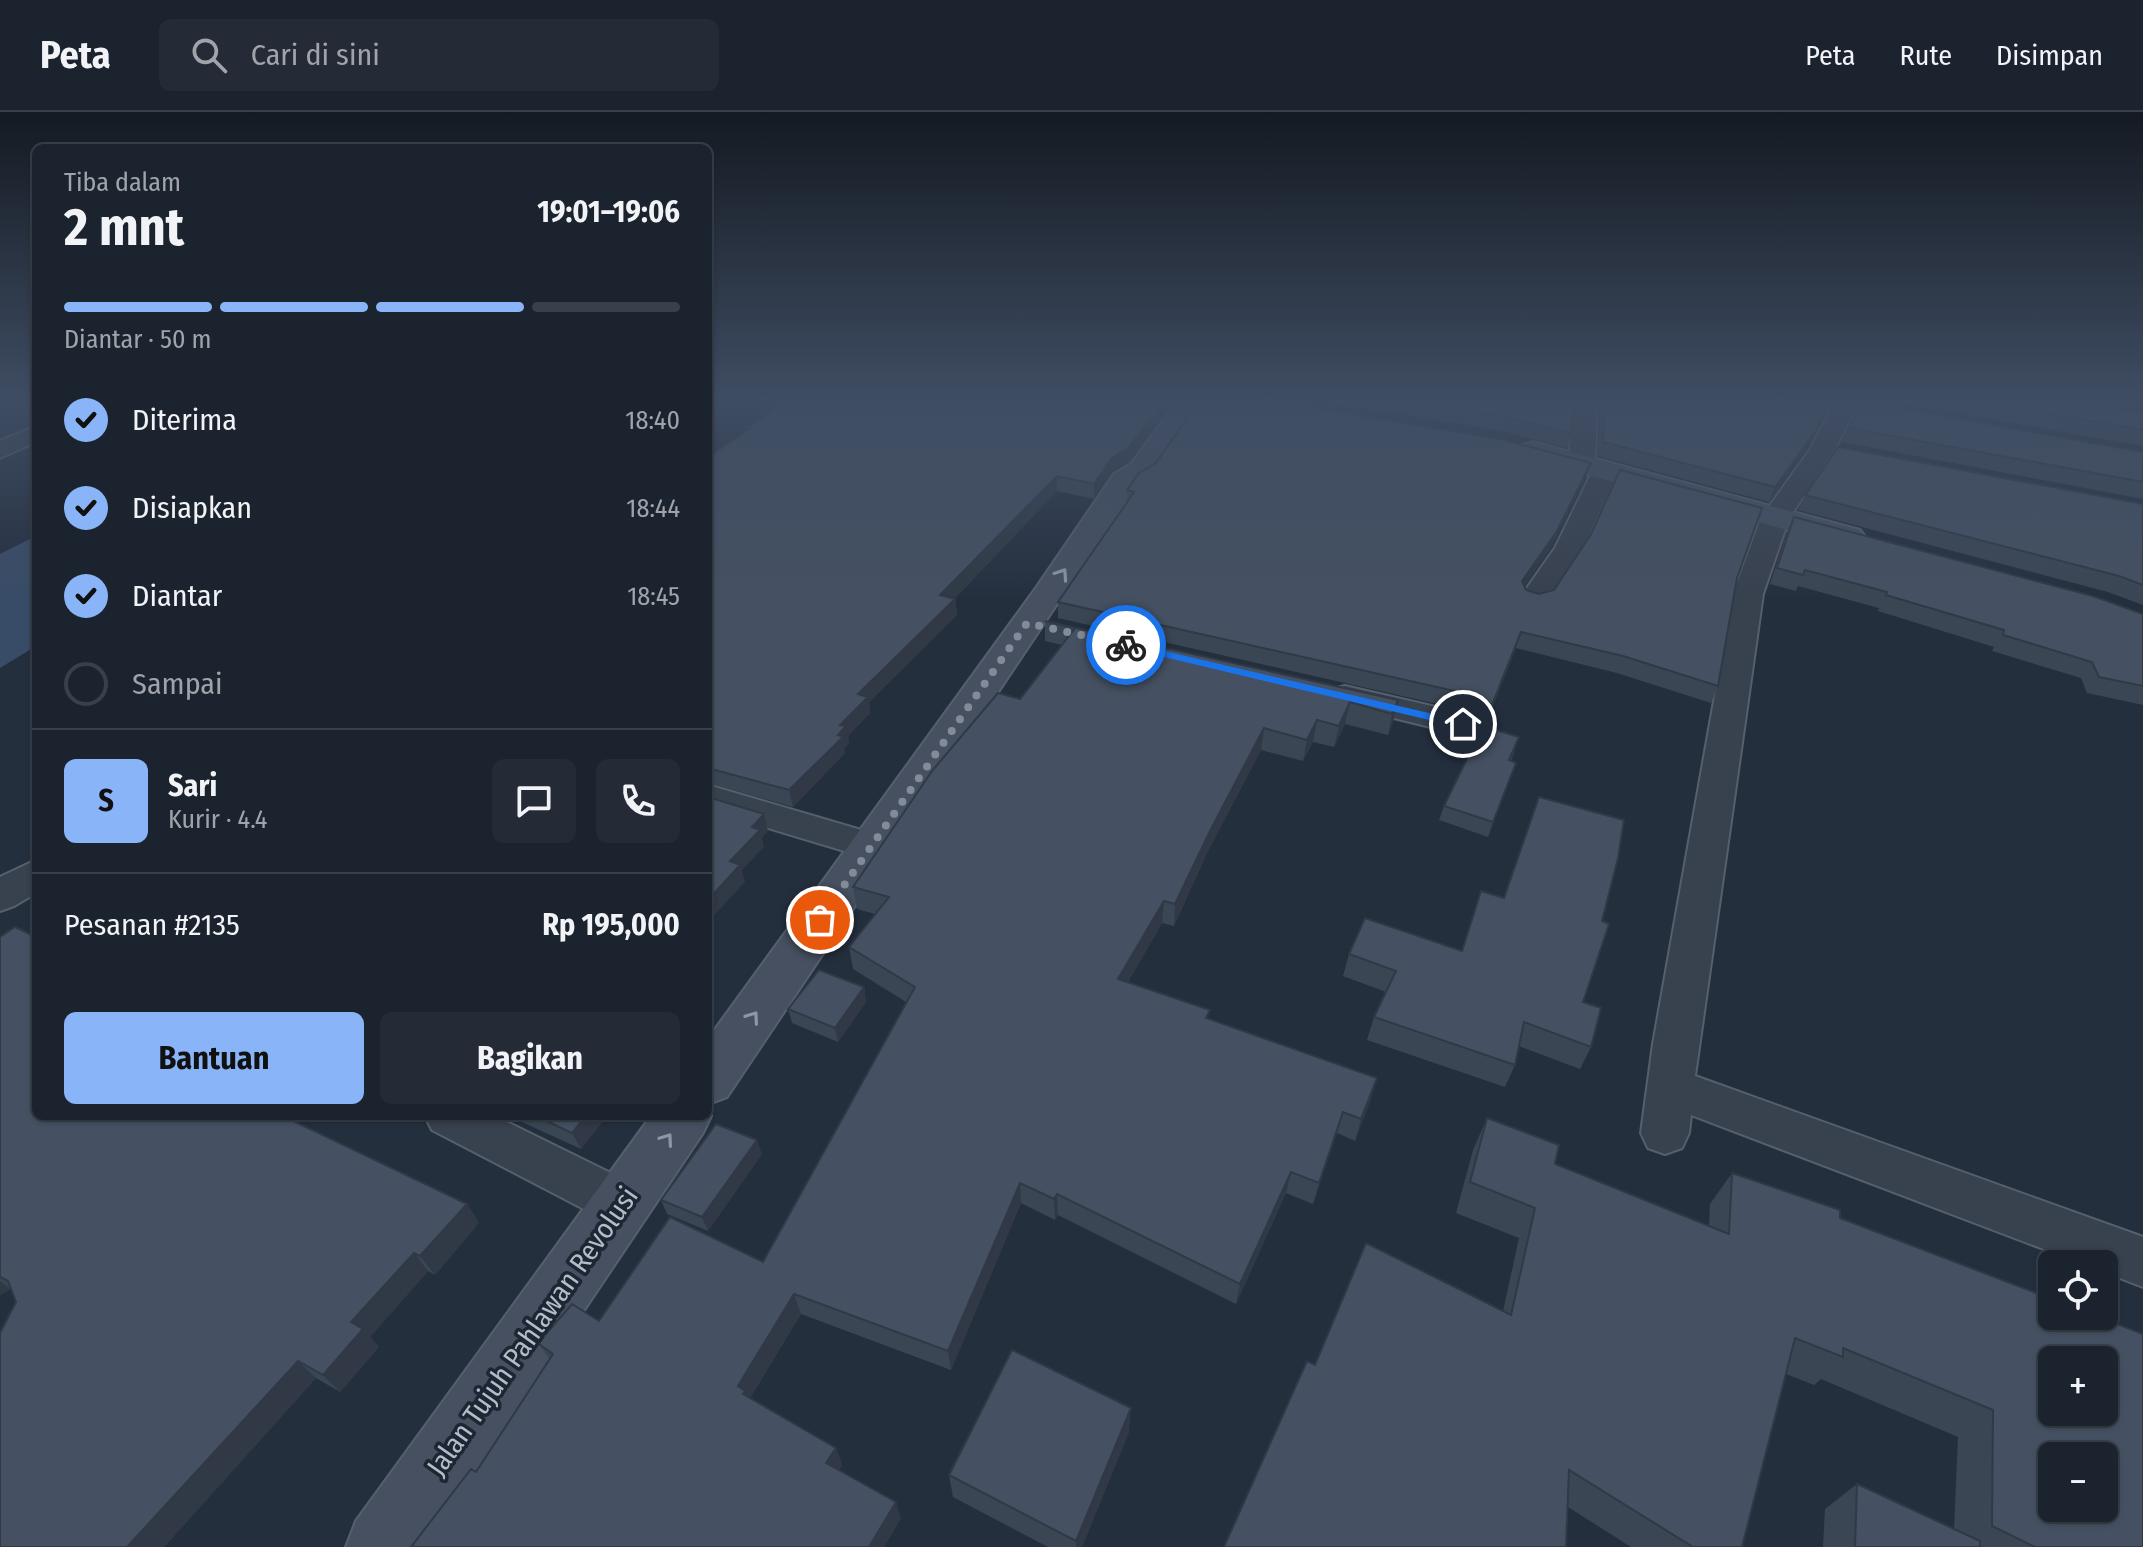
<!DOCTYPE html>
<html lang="id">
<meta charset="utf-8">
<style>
:root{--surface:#1b232e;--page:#242b36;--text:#f1f3f6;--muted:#a0a4aa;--line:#39404a;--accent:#8ab4f8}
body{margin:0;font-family:"Fira Sans Condensed",sans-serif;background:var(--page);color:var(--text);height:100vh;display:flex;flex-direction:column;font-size:30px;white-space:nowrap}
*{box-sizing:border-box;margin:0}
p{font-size:26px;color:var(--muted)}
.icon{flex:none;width:44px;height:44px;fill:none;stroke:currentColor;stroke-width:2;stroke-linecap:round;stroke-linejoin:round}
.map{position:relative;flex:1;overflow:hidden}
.drawer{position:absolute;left:32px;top:32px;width:680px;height:976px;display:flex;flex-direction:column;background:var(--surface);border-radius:12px;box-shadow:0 2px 6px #0004,0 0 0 2px var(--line)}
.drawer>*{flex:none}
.buttons{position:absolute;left:2038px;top:1138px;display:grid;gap:16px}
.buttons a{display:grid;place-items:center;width:80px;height:80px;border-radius:12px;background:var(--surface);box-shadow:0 2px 6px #0004,0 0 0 2px var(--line);font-size:40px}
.pin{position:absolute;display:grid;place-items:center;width:68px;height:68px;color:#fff;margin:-34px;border:4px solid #fff;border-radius:50%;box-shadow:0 2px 8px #0007}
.courier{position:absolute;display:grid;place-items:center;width:80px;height:80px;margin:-40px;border:6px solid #1a73e8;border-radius:50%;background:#fff;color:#222;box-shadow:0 2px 10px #0007}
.head em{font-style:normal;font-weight:700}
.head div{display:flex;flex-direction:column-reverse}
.head{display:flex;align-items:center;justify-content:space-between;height:136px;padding:0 32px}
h1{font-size:52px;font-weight:700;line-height:60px}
.bar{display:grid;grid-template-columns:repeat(4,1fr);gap:12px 8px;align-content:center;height:96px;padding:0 32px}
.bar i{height:10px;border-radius:6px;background:var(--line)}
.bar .current{background:var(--accent)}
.bar p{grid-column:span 4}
.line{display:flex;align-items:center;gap:20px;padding:0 32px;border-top:2px solid var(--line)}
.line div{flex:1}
.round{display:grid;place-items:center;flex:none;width:84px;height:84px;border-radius:12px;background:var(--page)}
ol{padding:0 32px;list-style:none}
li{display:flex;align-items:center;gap:24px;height:88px}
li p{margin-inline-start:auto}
li .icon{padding:8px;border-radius:50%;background:var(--accent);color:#111;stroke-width:4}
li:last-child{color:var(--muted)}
li i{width:44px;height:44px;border:4px solid var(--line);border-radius:50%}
.button{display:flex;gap:16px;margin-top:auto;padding:16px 32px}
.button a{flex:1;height:92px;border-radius:12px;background:var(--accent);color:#111;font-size:32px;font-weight:700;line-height:92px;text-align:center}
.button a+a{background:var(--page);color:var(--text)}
header{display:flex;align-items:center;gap:48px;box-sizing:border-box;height:112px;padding:0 40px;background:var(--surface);border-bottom:2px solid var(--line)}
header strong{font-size:38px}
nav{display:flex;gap:44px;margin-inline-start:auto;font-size:28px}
.search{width:560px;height:72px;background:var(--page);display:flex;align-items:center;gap:20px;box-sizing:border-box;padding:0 28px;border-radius:12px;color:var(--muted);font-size:30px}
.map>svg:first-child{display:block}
.water{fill:#394c67}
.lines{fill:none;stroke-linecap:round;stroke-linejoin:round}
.street-casing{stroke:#565f6c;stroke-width:4}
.secondary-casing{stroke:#565f6c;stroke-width:4}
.street{fill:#38414e;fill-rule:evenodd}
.secondary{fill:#465061;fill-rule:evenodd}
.wall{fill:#3b4654}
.shaded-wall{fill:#303945}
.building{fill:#455162;stroke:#303945;stroke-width:2;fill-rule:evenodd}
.oneway{stroke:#8e96a5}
.route{fill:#1a73e8}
.done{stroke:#828b98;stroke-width:8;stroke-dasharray:0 14.4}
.labels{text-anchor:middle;stroke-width:7;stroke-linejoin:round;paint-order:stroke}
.near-street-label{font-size:28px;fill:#b4bcc9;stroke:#1d2633}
</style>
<header>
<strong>Peta</strong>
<div class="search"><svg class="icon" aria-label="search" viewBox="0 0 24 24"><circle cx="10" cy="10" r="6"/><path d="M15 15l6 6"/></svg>Cari di sini</div>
<nav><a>Peta</a><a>Rute</a><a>Disimpan</a></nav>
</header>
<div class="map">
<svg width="2143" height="1435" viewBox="0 0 2143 1435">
<rect width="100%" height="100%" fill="#242f3e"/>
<path class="water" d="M36,424V534L0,556V442Z"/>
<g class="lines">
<defs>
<path id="street" d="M1573,287H1597L1595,351L1591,356H1573L1569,351Z
M1836,287H1860L1835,337L1789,406L1763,482L1695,964L2143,1125V1175L2104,1160V1152H2083L1691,1003L1689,1021L1682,1036L1665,1042L1648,1036L1641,1021L1653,932L1733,482L1761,406L1811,336Z
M36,314V330L0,346V329Z
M1606,350L1615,353L1619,358L1583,436L1546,492L1535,495L1524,492L1520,486L1555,436L1593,358L1597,353Z
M1345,574L1475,604L1480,612L1475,620L1463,623L1333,591L1328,584L1333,577Z
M708,673L885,725L890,734L885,743L871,747L708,698Z
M36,748V781L14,794L0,799V765Z
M425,1004H495L639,1075L646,1091L639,1107L621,1114L603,1107L432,1018Z"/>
<path id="secondary" d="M1179,287H1206L1153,364L1136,374L727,985L708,992V927L1036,476L1114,362L1131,352Z
M1533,330L1860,418L1865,425L1860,432L1849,435L1523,345L1518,339L1523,333Z
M708,998L711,1004L703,1021L425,1435H346L356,1409L651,1004H708Z"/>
</defs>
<use href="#street" class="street-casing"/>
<use href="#secondary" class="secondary-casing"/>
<use href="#street" class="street"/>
<use href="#secondary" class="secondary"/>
</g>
<path class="wall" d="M790,287H1177L1129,350L1112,360L1094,387L1057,379L954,487H955L957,503L869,590L870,601L848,624L849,631L844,636L845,641L793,695L708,671V345L749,318L748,315Z
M1307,287H1574L1571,322L1567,336L1499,318Z
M1600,287H1834L1808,334L1769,390L1598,344Z
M1877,287H2065L2143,301V334Z
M2090,287H2143V297Z
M1861,289L2143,340V387L1842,330Z
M1156,351H1591L1586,365L1552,434L1525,474L1526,478L1539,482L1737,466L1718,574L1711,591L1617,561L1516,536L1487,609L1476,601L1464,598L1058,506V490L1127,391V378Z
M1805,383L2143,392V493L2108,480L1798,398Z
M1794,405L2143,502V593L2087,581L2081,566L1992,539L1994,535L1878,499L1879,496L1798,474L1796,479L1770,472L1787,420Z
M1045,509L1398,588L1393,610L1388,623L1345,612L1334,635L1313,630L1303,649L1261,638L1207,741L1174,814L1162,811L1128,870L1209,907L1371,987L1355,1029L1337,1021L1313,1092L1286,1081L1236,1192L1058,1103L1055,1108L1021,1091L951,1258L801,1202L750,1286L836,1336L842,1353L839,1358L901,1406L884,1435H411L476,1360L550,1248L539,1232L763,1150L906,890L853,857L849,835L875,802L857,797L853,775L1020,587L1062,533L1045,529Z
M1519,625L1511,649L1516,651L1488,725L1439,708L1444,694Z
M1481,779L1583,890L1591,935L1580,957L1519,934L1515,953L1505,975L1367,928L1374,905L1386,880L1343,864L1349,842L1462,839Z
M0,825L303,1004L296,1010L467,1092L479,1111L435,1163L428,1159L370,1225L379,1235L340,1280L316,1266L164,1435H0L16,1190L11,1177L0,1183Z
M864,875L866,890L838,930L792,911L788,897Z
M509,1004H607L581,1037Z
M1487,1006L1555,1052L1709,1114L1710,1092L1732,1061L1840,1106L2143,1435H1823L1825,1397L1857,1372L1954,1417L1958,1325L1821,1267L1814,1273L1786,1262L1742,1435H1631L1568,1395L1315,1253L1503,1199L1519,1126L1456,1101L1473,1038Z
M762,1042L708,1119L667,1102L661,1088Z
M1129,1320L1082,1435H1048L953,1385L949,1363Z"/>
<path class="shaded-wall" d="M1167,287H1177L1129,350L1112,360L1094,387V372L1112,346Z
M1833,287H1834L1808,334L1769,390L1775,375Z
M1591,351L1586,365L1552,434L1518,484L1522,469Z
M1057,364V379L942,499L940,483Z
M955,487L957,503L869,590L870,601L848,624L849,631L844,636L845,641L793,695L789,678L838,623L840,613L858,582Z
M1521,520L1516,536L1487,609L1492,593Z
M1398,588L1393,610L1388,623L1392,602Z
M1350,590L1345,612L1334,635L1339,614Z
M1317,608L1313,630L1303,649L1307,628Z
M1264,616L1261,638L1207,741L1174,814L1175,792L1210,719Z
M1516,651L1511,665L1488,725L1493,710Z
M764,702L768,719L762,726L764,735L742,758L745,770L708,810V788L752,715Z
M1164,789L1162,811L1117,889L1118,867Z
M864,875L866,890L838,930L835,916Z
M1377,966L1371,987L1355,1029L1361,1007Z
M1343,1000L1337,1021L1313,1092L1319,1071Z
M276,1004H303L287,1018Z
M586,1004H607L581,1037L572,1021Z
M757,1028L762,1042L708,1119L702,1105Z
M1291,1060L1286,1081L1236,1192L1240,1172Z
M1020,1071L1021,1091L951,1258L948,1239Z
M1057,1082L1058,1103L1055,1108L1054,1087Z
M467,1092L479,1111L435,1163L420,1144Z
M414,1141L428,1159L370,1225L379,1235L340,1280L323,1263L351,1210Z
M0,1169L11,1177L0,1183Z
M794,1182L801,1202L749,1287L754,1297L738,1274Z
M298,1249L316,1266L164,1435H127Z
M1131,1296L1129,1320L1082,1435H1076V1429Z
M836,1336L842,1353L833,1368L826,1351Z
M896,1390L901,1406L884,1435H869Z"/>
<path class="building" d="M790,287H1167L1129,335L1112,346L1094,372L1057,364L940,483L955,487L858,582L868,585L840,613L846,614L838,623L843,625L789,678L708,656V345L751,316L748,315Z
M1200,287H1259L1500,327L1591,351L1557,419L1522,469L1526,478L1539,482L1554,478L1591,422L1620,358L1762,396L1737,466L1718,574L1623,544L1521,520L1492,593L1480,585L1468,582L1058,490L1134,380L1127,378L1139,361L1156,351Z
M1396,287H1574L1571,322L1503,304Z
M1604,287H1833L1815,320L1775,375L1603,330Z
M1963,287H2065L2143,301V318Z
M1861,289L2143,340V370L1849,316Z
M1838,335L2143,392V473L2119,464L1805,383Z
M1794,405L2093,484L2143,502V574L2099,565L2092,550L2003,523L2004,518L1886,483L1887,480L1805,458L1803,463L1777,456Z
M1045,509L1398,588L1392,602L1350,590L1339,614L1317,608L1307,628L1264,616L1210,719L1175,792L1164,789L1118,867L1210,898L1206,906L1377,966L1361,1007L1343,1000L1319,1071L1291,1060L1240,1172L1057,1082L1054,1087L1020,1071L948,1239L794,1182L738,1274L745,1279L743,1282L836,1336L826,1351L896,1390L869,1435H411L471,1357L476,1360L553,1242L539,1232L545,1223L572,1192L599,1209L670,1105L763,1150L915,875L849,835L889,785L853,775L932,659L998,581L1020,587L1075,516Z
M1483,614L1519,625L1509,648L1516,651L1493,710L1444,694Z
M708,685L764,702L752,715L760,718L730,749L740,753L708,788Z
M1539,685L1624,708L1618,746L1602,809L1609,812L1583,890L1601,896L1591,935L1524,910L1515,953L1374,905L1396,859L1349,842L1365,806L1462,839L1481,779L1504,786Z
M15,815L36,825V1004H283L467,1092L420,1144L414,1141L351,1210L363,1217L323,1263L298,1249L127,1435H0V1221L16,1190L8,1169L0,1165V825Z
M819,858L864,875L835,916L788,897Z
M536,1004H586L572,1021Z
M1487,1006L1559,1033L1555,1052L1729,1122L1732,1061L1840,1098V1106L2052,1187V1204H2096L2143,1222V1435H2035L1992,1414L1993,1298L1843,1236V1245L1795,1226L1742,1435H1693L1569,1358L1566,1435H1224L1307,1249L1315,1253L1366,1131L1511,1203L1535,1096L1470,1070ZM2052,1248H2104V1300H2052ZM2052,1344H2104V1396H2052Z
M716,1012L757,1028L702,1105L661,1088Z
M1012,1238L1131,1296L1076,1429L949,1363Z
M1857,1372L1980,1429V1435H1855Z"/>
<defs><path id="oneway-chevron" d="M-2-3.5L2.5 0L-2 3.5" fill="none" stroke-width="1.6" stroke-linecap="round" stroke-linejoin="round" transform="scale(2)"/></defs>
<g class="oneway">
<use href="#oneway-chevron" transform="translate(1062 462) rotate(-56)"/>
<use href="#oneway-chevron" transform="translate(753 905) rotate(-55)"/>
<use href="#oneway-chevron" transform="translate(667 1027) rotate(-55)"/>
</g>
<linearGradient id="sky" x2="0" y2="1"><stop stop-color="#141a22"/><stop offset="0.59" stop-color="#3f4d63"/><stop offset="1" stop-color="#3f4d63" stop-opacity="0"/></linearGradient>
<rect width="2143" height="488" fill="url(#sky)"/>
<path class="route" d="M1126,530L1463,609L1469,612L1463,616L1122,535V531Z"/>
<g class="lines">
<path class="done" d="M820,808L1027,511L1126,533"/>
</g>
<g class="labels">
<g class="near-street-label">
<text transform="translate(532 1219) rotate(-55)" y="10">Jalan Tujuh Pahlawan Revolusi</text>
</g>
</g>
</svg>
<div class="buttons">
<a><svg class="icon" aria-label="locate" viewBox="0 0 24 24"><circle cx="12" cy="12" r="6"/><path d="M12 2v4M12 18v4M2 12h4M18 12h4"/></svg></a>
<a>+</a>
<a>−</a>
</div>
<div class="pin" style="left:820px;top:808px;background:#ea580c"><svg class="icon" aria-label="bag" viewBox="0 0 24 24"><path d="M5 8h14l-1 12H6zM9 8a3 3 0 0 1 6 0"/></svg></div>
<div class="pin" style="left:1463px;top:612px;background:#1f2937"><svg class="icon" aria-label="home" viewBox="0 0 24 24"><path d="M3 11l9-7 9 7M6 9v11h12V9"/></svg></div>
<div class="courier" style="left:1126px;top:533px"><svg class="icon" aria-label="bike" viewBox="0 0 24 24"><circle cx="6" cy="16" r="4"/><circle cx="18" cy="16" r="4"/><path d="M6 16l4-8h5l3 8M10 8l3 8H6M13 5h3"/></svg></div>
<section class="drawer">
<div class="head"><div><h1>2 mnt</h1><p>Tiba dalam</p></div><em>19:01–19:06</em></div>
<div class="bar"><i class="current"></i><i class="current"></i><i class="current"></i><i></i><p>Diantar · 50 m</p></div>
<ol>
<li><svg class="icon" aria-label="check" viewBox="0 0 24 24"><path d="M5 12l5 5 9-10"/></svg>Diterima<p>18:40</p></li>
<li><svg class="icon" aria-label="check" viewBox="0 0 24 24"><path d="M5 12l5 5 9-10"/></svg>Disiapkan<p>18:44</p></li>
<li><svg class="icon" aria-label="check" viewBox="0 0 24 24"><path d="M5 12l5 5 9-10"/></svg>Diantar<p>18:45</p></li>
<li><i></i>Sampai</li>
</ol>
<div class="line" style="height:144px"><b class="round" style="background:var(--accent);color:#111">S</b><div><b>Sari</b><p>Kurir · 4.4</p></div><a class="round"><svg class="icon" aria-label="chat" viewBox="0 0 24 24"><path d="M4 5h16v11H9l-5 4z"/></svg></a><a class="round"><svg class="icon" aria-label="phone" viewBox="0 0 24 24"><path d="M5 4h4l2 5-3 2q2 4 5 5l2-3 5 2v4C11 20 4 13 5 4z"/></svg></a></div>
<div class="line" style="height:104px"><div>Pesanan #2135</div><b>Rp 195,000</b></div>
<div class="button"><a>Bantuan</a><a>Bagikan</a></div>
</section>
</div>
